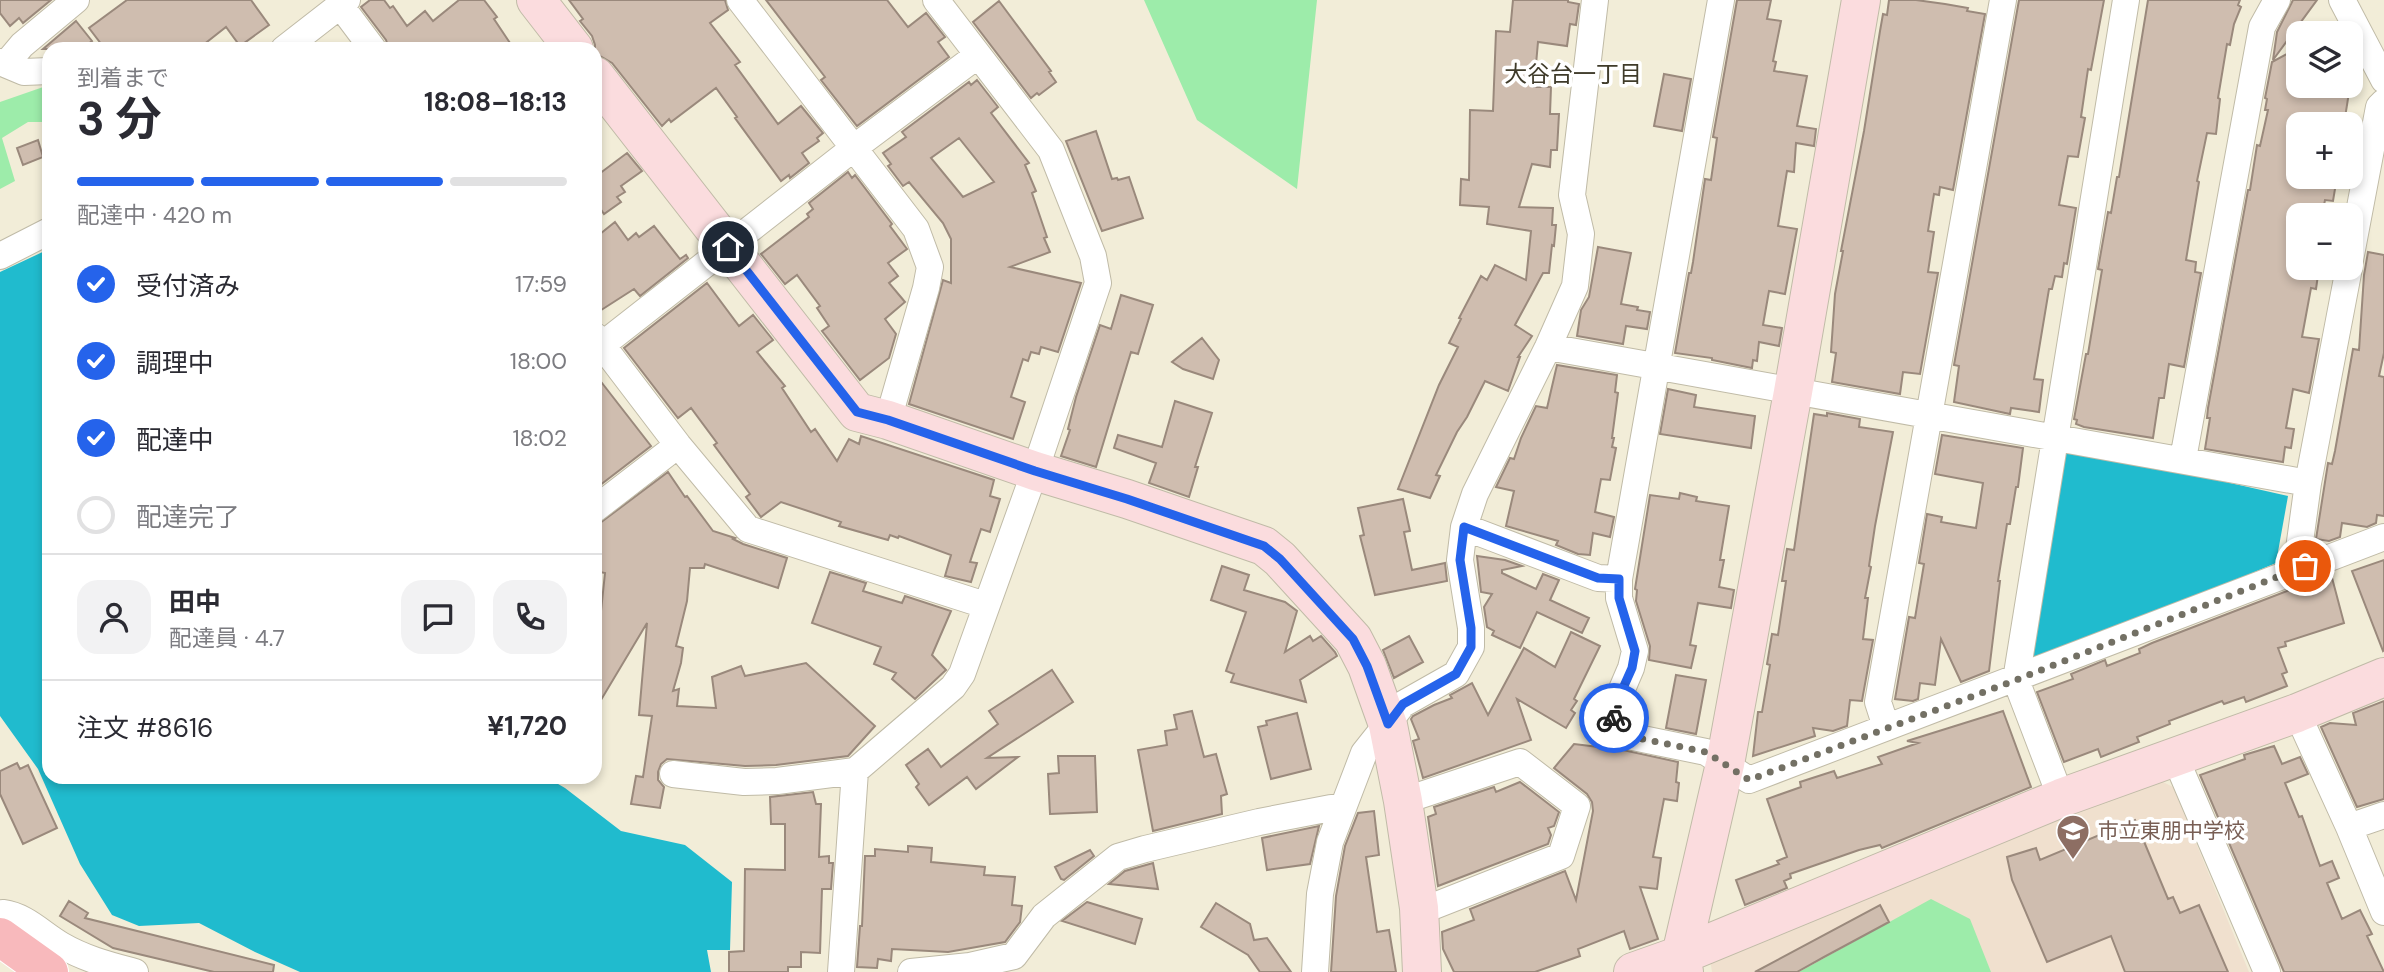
<!DOCTYPE html>
<html lang="ja">
<meta charset="utf-8">
<style>
:root{--surface:#fff;--page:#f2f2f3;--text:#2b2b33;--muted:#7c7c81;--line:#e1e1e2;--accent:#2563eb}
body{margin:0;font-family:"DM Sans","Noto Sans JP",sans-serif;background:var(--page);color:var(--text);height:100vh;display:flex;flex-direction:column;font-size:26px;white-space:nowrap}
*{box-sizing:border-box;margin:0}
p{font-size:23px;color:var(--muted)}
.icon{flex:none;width:38px;height:38px;fill:none;stroke:currentColor;stroke-width:2;stroke-linecap:round;stroke-linejoin:round}
.map{position:relative;flex:1;overflow:hidden}
.panel{position:absolute;left:42px;top:42px;width:560px;height:742px;display:flex;flex-direction:column;background:var(--surface);border-radius:21px;box-shadow:0 4px 10px #0003}
.panel>*{flex:none}
.fabs{position:absolute;left:2286px;top:21px;display:grid;gap:14px}
.fabs a{display:grid;place-items:center;width:77px;height:77px;border-radius:14px;background:var(--surface);box-shadow:0 4px 10px #0003;font-size:35px}
.pin{position:absolute;display:grid;place-items:center;width:60px;height:60px;color:#fff;margin:-30px;border:4px solid #fff;border-radius:50%;box-shadow:0 2px 7px #0007}
.courier{position:absolute;display:grid;place-items:center;width:70px;height:70px;margin:-35px;border:5px solid #2563eb;border-radius:50%;background:#fff;color:#222;box-shadow:0 2px 9px #0007}
.summary em{font-style:normal;font-weight:700}
.summary div{display:flex;flex-direction:column-reverse}
.summary{display:flex;align-items:center;justify-content:space-between;height:119px;padding:0 35px}
h1{font-size:46px;font-weight:700;line-height:52px}
.bar{display:grid;grid-template-columns:repeat(4,1fr);gap:10px 7px;align-content:center;height:84px;padding:0 35px}
.bar i{height:9px;border-radius:5px;background:var(--line)}
.bar .on{background:var(--accent)}
.bar p{grid-column:span 4}
.line{display:flex;align-items:center;gap:18px;padding:0 35px;border-top:2px solid var(--line)}
.line div{flex:1}
.round{display:grid;place-items:center;flex:none;width:74px;height:74px;border-radius:21px;background:var(--page)}
ol{padding:0 35px;list-style:none}
li{display:flex;align-items:center;gap:21px;height:77px}
li p{margin-inline-start:auto}
li .icon{padding:7px;border-radius:50%;background:var(--accent);color:#fff;stroke-width:4}
li:last-child{color:var(--muted)}
li i{width:38px;height:38px;border:4px solid var(--line);border-radius:50%}
.map>svg:first-child{display:block}
.education{fill:#f0e0ce}
.green{fill:#9decaa}
.water{fill:#20bbce}
.building{fill:#cfbdaf;stroke:#9a897c;stroke-width:2;fill-rule:evenodd}
.lines{fill:none;stroke-linecap:round;stroke-linejoin:round}
.street-casing{stroke:#c0bba7;stroke-width:28}
.secondary-casing{stroke:#c0bba7;stroke-width:40}
.primary-casing{stroke:#fff;stroke-width:40}
.street{stroke:#fff;stroke-width:26}
.secondary{stroke:#fbdcde;stroke-width:38}
.primary{stroke:#f8b9bc;stroke-width:38}
.done{stroke:#737064;stroke-width:7;stroke-dasharray:0 12.6}
.route{stroke:#2563eb;stroke-width:9}
.labels{text-anchor:middle;stroke-width:7;stroke-linejoin:round;paint-order:stroke}
.education-label{font-size:21px;fill:#785e54;stroke:#fff;text-anchor:start}
.neighbourhood-label{font-size:23px;fill:#3f3b2a;stroke:#fff}
</style>
<div class="map">
<svg width="2384" height="972" viewBox="0 0 2384 972">
<rect width="100%" height="100%" fill="#f2edd8"/>
<path class="education" d="M2159,780L2173,787L2249,972H1712L1710,959L1716,949Z"/>
<path class="green" d="M1144,0H1317L1297,189L1197,120Z
M49,85V122H28L2,138L15,181L0,189V102Z
M1931,899L1970,919L1991,972H1799Z"/>
<path class="water" d="M49,249V777H546L565,788L621,831L685,845L732,882L730,950H707L711,972H300L255,952L199,923L139,926L112,915L80,864L38,769L0,716V272Z
M2062,445L2288,496L2276,563L2025,669Z"/>
<path class="building" d="M0,0H51L23,23L19,18L10,26L0,13Z
M127,0H251L269,25L240,46L226,27L198,49H105L89,28Z
M370,0H384L390,8L393,6L407,26L425,11L433,21L459,0H484L497,17L494,19L514,49H389L386,40L361,7Z
M569,0H725L728,10L710,23L740,62L735,65L778,124L801,106L823,133L817,138L819,141L802,153L809,163L790,178L789,175L781,181L735,118L737,117L716,88L671,122L669,119L662,126L612,63L595,53V45L592,36L580,21L583,19Z
M766,0H887L908,27L926,13L945,37L938,42L949,57L857,126L821,80L825,77Z
M1513,0H1568V2L1579,4L1576,25L1570,24L1567,46L1538,42L1534,87H1551L1550,114H1559L1557,150H1551L1550,167L1532,164L1519,207L1553,208L1552,225H1556L1554,246L1552,245L1549,273H1543L1515,325L1532,336L1518,357H1520L1508,391L1485,381L1467,417L1457,432L1436,475L1440,476L1430,498L1398,489L1439,385L1458,347L1449,343L1461,319L1459,318L1481,276L1487,280L1495,265L1526,280L1531,231L1487,224L1489,207L1460,205L1461,179L1469,180L1470,110L1493,111L1496,31L1510,32Z
M1737,0H1771L1767,19L1781,21L1773,61L1776,62L1774,71L1807,76L1797,126L1816,129L1814,146L1796,143L1794,172L1787,171L1778,226L1797,229L1785,294L1769,291L1763,325L1782,328L1779,346L1759,342L1757,361L1753,360L1752,368L1712,360V358L1675,353L1689,273H1691L1693,262L1705,179L1711,180L1717,138L1713,137Z
M1889,0H1916L1945,4L1968,8L1967,11L1985,14L1953,190L1940,187L1939,195L1934,194L1928,231L1934,232L1928,272L1938,273L1920,374L1903,372L1900,394L1832,382L1836,353L1831,352L1835,294L1843,251H1841L1864,131L1880,31L1883,14L1887,15Z
M2019,0H2104L2091,70L2088,69L2081,117L2085,118L2078,157L2068,156L2059,205L2076,208L2067,264L2064,263L2062,277L2055,276L2052,289H2049L2034,379L2043,380L2039,412L2011,408L2010,414L1954,402L1959,366L1954,365Z
M2148,0H2240L2238,5L2241,7L2234,24L2230,45L2227,44L2218,98L2220,99L2216,134L2207,133L2197,181L2199,182L2186,260L2196,262L2195,272L2201,273L2184,367L2169,364L2164,398H2159L2153,438L2084,427L2076,424L2077,420L2074,419L2086,354H2088L2102,270L2098,269L2108,212L2111,213L2117,177H2119Z
M2293,0H2317L2273,60L2277,32Z
M999,1L1051,71L1049,72L1056,82L1039,95L1037,93L1031,98L973,22Z
M76,21L92,41L82,49H43Z
M2298,48L2294,86H2350L2344,124H2297L2290,162L2298,163V177H2337L2333,201L2325,200L2322,215H2298V268H2319L2316,289L2311,288L2302,337L2319,339L2309,393L2293,389L2286,428L2294,429L2291,448L2285,447L2283,462L2205,449L2210,418H2207L2208,408L2248,190H2250L2257,145L2260,146L2268,110H2265L2267,99L2265,98L2272,62Z
M1664,74L1691,79L1682,131L1654,126Z
M977,80L998,107L991,113L1029,163L1025,165L1036,191L1032,193L1047,237L1044,238L1050,252L1010,267L1081,283L1058,352L1041,347L1039,354L1031,352L1028,361L1023,359L1011,397L1025,402L1013,439L909,404L943,280L951,283V239L943,223L909,182L903,186L888,166L891,164L883,153L906,137L902,132L969,82L971,85ZM959,138L994,182L963,197L931,158Z
M1096,131L1112,179L1117,178L1118,180L1129,177L1143,218L1102,231L1066,141Z
M38,140L43,157L23,165L17,148Z
M627,153L642,171L621,186L625,192L617,197L621,202L604,214L595,201V177Z
M848,172L852,178L855,175L892,224L890,226L907,249L888,263L898,276L889,283L905,302L885,319L896,334L889,358L860,380L822,331L829,326L817,308L820,306L797,275L785,284L761,254L809,217L807,214L813,209L809,203Z
M615,222L628,240L636,233L639,237L654,226L680,259L686,255L688,258L640,296L634,289L595,314V238Z
M1598,247L1631,253L1621,304L1638,307L1637,310L1650,312L1647,329L1626,326L1623,344L1577,336L1581,310L1589,297Z
M2368,252L2384,255V353L2379,376L2384,377V516L2377,515L2376,523L2367,527L2342,523L2340,537L2329,541L2316,539L2328,463L2332,464L2335,451L2353,349L2359,350L2364,275Z
M707,283L739,326L753,315L773,340L757,352L785,386L782,388L811,432L815,429L837,461L849,439L859,444L861,436L994,480L990,496L1000,499L990,532L981,529L970,562L977,563L971,582L945,576L951,555L899,536L898,538L890,535L888,540L839,526L841,522L781,502L761,517L746,497L750,494L714,445L717,443L691,408L678,418L624,348Z
M1121,295L1153,305L1138,354L1131,352L1096,467L1061,456L1070,430L1068,429L1076,397L1100,325L1111,329Z
M1202,338L1219,360L1213,379L1183,369L1172,362Z
M1557,365L1617,375L1615,392L1618,393L1612,438H1614L1612,447L1616,448L1610,480L1601,479L1595,512L1614,517L1610,537L1593,533L1590,555L1578,554L1556,545L1558,541L1506,526L1514,491L1496,487L1510,458L1514,459L1521,438L1536,406L1547,408Z
M595,374L651,446L595,489Z
M1668,389L1696,395L1694,407L1755,416L1751,448L1660,434Z
M1175,401L1212,413L1195,467H1198L1189,497L1149,483L1156,463L1114,448L1118,435L1162,447Z
M1827,413L1860,419L1859,427L1893,432L1875,526L1869,566L1871,567L1865,598H1868L1863,639L1873,640L1863,695L1862,701L1850,700L1847,726L1833,731L1813,728L1815,736L1753,756L1758,712H1762L1770,665L1767,664L1772,634L1778,635L1786,581H1782L1787,549L1794,550L1814,414L1827,416Z
M1942,435L2023,448L2018,487H2016L2010,524H2007L1998,581H2000L1989,671L1961,682L1941,639L1935,685L1920,683L1918,699L1913,701L1895,699L1909,617L1915,618L1924,564L1919,563L1927,514L1942,517L1941,522L1976,528L1983,483L1935,474Z
M668,472L685,497L687,496L713,531L735,538L733,539L743,544L787,558L778,588L705,564L704,568H690L687,601L676,646L683,648L681,663L673,691L679,689L677,706L716,708L712,677L741,666L745,676L806,663L875,726L848,756L776,765L745,766L667,759L661,764L658,772V780L664,787L660,808L631,804L636,776L643,777L652,716L639,715L647,623L595,710V609L601,611L605,573L595,571L600,523Z
M1680,493L1697,497L1696,501L1729,506L1720,560H1724L1719,587L1734,590L1731,608L1698,603L1690,645L1696,646L1691,668L1649,660L1650,646L1636,601L1637,590L1635,589L1650,495L1679,499Z
M1403,499L1410,531L1404,532L1412,570L1445,563L1447,581L1375,595L1360,536L1364,535L1358,508Z
M1477,556L1505,560L1522,566L1502,570V573L1536,589L1543,574L1559,580L1550,600L1589,618L1582,633L1537,612L1520,648L1492,635L1494,631L1487,627L1484,607L1492,594L1481,592Z
M2384,560V650L2383,651L2352,571Z
M1222,566L1249,575L1244,590L1285,602L1297,611L1285,652L1310,636L1313,641L1321,636L1335,652L1337,656L1300,680L1306,702L1231,682L1234,674L1226,671L1246,612L1211,600Z
M830,572L866,583L863,591L902,603L905,596L951,611L932,655L946,670L915,699L892,679L896,673L874,664L881,647L812,623Z
M2331,574L2344,623L2285,642L2286,646L2278,648L2287,672L2282,674L2287,686L2246,702L2244,697L2224,704L2222,701L2169,721L2170,724L2137,737L2139,742L2101,757L2098,749L2064,762L2037,692L2073,679L2071,674L2105,660L2107,666L2140,653L2139,649L2152,643Z
M1571,632L1600,646L1574,699L1577,701L1571,710L1575,713L1566,728L1517,699L1531,740L1423,778L1413,741L1419,739L1411,719L1413,716L1434,705L1452,698L1450,695L1472,683L1488,715L1524,648L1555,667Z
M1409,636L1423,662L1394,678L1383,650Z
M1052,670L1073,702L987,758L1018,757L976,789L967,777L929,805L916,787L919,784L906,765L928,749L941,767L998,724L989,711Z
M1676,675L1706,680L1696,734L1666,728Z
M2384,701V799L2357,807L2321,727L2330,723L2356,725L2353,713Z
M1192,711L1204,757L1216,754L1227,794L1221,796L1222,814L1153,831L1138,750L1167,745L1165,731L1177,729L1174,715Z
M2003,711L2031,787L1882,848L1880,845L1859,850L1790,874L1791,878L1784,881L1787,888L1745,905L1736,880L1779,864L1777,861L1787,857L1767,799L1801,787L1800,782L1834,771L1837,778L1882,764L1878,757L1918,743L1907,741Z
M1297,713L1311,769L1271,779L1258,727L1267,725L1266,721Z
M1574,744L1623,750L1678,762L1676,782L1679,783L1677,801L1664,799L1653,857L1661,858L1657,889L1640,887L1658,939L1630,949L1624,931L1578,949L1580,956L1535,972H1454L1443,949L1442,932L1474,920L1470,909L1565,871L1576,900L1593,811L1592,802L1587,794L1554,768Z
M2274,746L2282,764L2300,757L2308,774L2285,783L2299,817L2302,816L2320,866L2332,861L2339,878L2327,883L2342,919L2360,910L2372,934L2367,936L2384,972H2284L2200,775L2245,759L2244,755Z
M1058,756H1095L1097,812L1050,814L1048,774L1059,773Z
M17,763L20,769L28,765L57,828L23,844L0,794V771Z
M1520,782L1559,812L1554,826L1548,828L1551,835L1548,844L1438,886L1428,817L1436,814L1434,807L1494,787L1496,792Z
M813,792L816,804H821L819,857L829,856V863H833L831,889H822L820,953L801,952V967H788V972H729V952L744,951L745,869L785,870V824H771L770,797Z
M1374,811L1379,855L1366,857L1377,932L1389,930L1396,972H1331L1336,896L1345,846L1358,813Z
M2135,820L2168,899L2173,897L2180,913L2199,905L2228,972H2125L2111,936L2047,962L2012,880L2007,857L2036,848L2040,860Z
M1319,826L1310,864L1267,870L1262,838Z
M908,846L932,848L931,862L985,867L984,875L1015,877L1012,905L1022,906L1020,922L1005,942L948,952L892,949L891,961L878,959L877,968L857,967L860,926H862L865,856H875V849L908,852Z
M1090,850L1094,856L1064,880L1061,879L1055,867Z
M1153,863L1158,889L1109,884L1125,871Z
M69,901L88,913L85,918L274,965L273,972H214L113,948L60,916Z
M1087,902L1142,919L1135,944L1062,921Z
M1216,903L1250,924L1254,940L1267,938L1291,972H1260L1248,955L1201,927Z
M1880,905L1889,922L1824,957L1797,972H1755Z"/>
<g class="lines">
<defs>
<path id="street" d="M740,0L916,229L930,267L926,288L888,420
M1721,0L1619,579V598L1635,651L1631,668L1611,715L1628,736L1706,752L1749,780L2384,537
M2342,0L2384,80
M340,5L373,49
M284,49L347,0
M0,62L24,72L49,71
M6,64L22,45L76,0
M0,256L49,231
M2350,260L2379,107L2384,102
M595,336L678,445L748,529L985,605
M602,345L855,147L978,55
M1548,347L2308,483
M2183,459L2262,27L2277,0
M595,509L678,445
M1464,527L1598,578L1619,579
M2305,566L2299,549L2308,483L2349,268
M2297,713L2349,827L2384,912
M1886,727L1878,702L2003,0
M2175,757L2267,972
M673,774L744,782L777,781L855,771L953,687L962,674L1035,471L1098,283L1093,256L1051,150L936,0
M2061,798L2016,680L2126,0
M1403,801L1520,762L1577,806L1561,856L1434,906L1419,908
M2349,827L2384,815
M0,916L3,913C26,916 42,934 61,945C85,959 109,965 135,972
M841,972L855,771
M911,972L970,966L1014,956L1044,916L1118,857L1145,849L1259,822L1331,808H1342
M1315,972L1320,894L1330,842L1364,753L1403,704L1456,674L1471,647V628L1460,560L1464,527L1475,494L1548,347L1575,286L1581,234L1572,195L1595,0"/>
<path id="secondary" d="M536,0L574,49
M595,76L857,412L888,420L1035,471L1127,499L1264,546L1280,559L1353,639L1367,666L1388,725L1403,801L1419,908L1422,972
M1633,972L1681,955L2061,798L2297,713L2384,677
M1684,972L1681,955L1725,764L1793,392L1861,0"/>
<path id="primary" d="M0,937L49,972"/>
</defs>
<use href="#street" class="street-casing"/>
<use href="#secondary" class="secondary-casing"/>
<use href="#primary" class="primary-casing"/>
<use href="#street" class="street"/>
<use href="#secondary" class="secondary"/>
<use href="#primary" class="primary"/>
</g>
<g class="lines">
<path class="done" d="M1614,718L1628,736L1706,752L1749,780L2016,680L2305,566"/>
<path class="route" d="M728,247L857,412L888,420L1035,471L1127,499L1264,546L1280,559L1353,639L1367,666L1388,724L1403,704L1456,674L1471,647V628L1460,560L1464,527L1598,578L1619,579V598L1635,651L1632,668L1611,715L1614,718"/>
</g>
<defs>
<symbol id="school-pin" viewBox="-11 -11 22 30"><path d="M0 17L-7.5 6A9.5 9.5 0 1 1 7.5 6Z" fill="#8d6e63" stroke="#fff"/><path d="M0-5L7-2L0 1L-7-2ZM-4 1L0 2.5L4 1V4Q0 6-4 4Z" fill="#fff"/></symbol>
</defs>
<g fill-rule="evenodd">
<use href="#school-pin" x="2054" y="812" width="38" height="52"/>
</g>
<g class="labels">
<g class="education-label">
<text x="2098" y="838">市立東朋中学校</text>
</g>
<g class="neighbourhood-label">
<text x="1573" y="82">大谷台一丁目</text>
</g>
</g>
</svg>
<div class="fabs">
<a><svg class="icon" aria-label="layers" viewBox="0 0 24 24"><path d="M12 4l9 5-9 5-9-5zM3 14l9 5 9-5"/></svg></a>
<a>+</a>
<a>−</a>
</div>
<div class="pin" style="left:2305px;top:566px;background:#ea580c"><svg class="icon" aria-label="bag" viewBox="0 0 24 24"><path d="M5 8h14l-1 12H6zM9 8a3 3 0 0 1 6 0"/></svg></div>
<div class="pin" style="left:728px;top:247px;background:#1f2937"><svg class="icon" aria-label="home" viewBox="0 0 24 24"><path d="M3 11l9-7 9 7M6 9v11h12V9"/></svg></div>
<div class="courier" style="left:1614px;top:718px"><svg class="icon" aria-label="bike" viewBox="0 0 24 24"><circle cx="6" cy="16" r="4"/><circle cx="18" cy="16" r="4"/><path d="M6 16l4-8h5l3 8M10 8l3 8H6M13 5h3"/></svg></div>
<section class="panel">
<div class="summary"><div><h1>3 分</h1><p>到着まで</p></div><em>18:08–18:13</em></div>
<div class="bar"><i class="on"></i><i class="on"></i><i class="on"></i><i></i><p>配達中 · 420 m</p></div>
<ol>
<li><svg class="icon" aria-label="check" viewBox="0 0 24 24"><path d="M5 12l5 5 9-10"/></svg>受付済み<p>17:59</p></li>
<li><svg class="icon" aria-label="check" viewBox="0 0 24 24"><path d="M5 12l5 5 9-10"/></svg>調理中<p>18:00</p></li>
<li><svg class="icon" aria-label="check" viewBox="0 0 24 24"><path d="M5 12l5 5 9-10"/></svg>配達中<p>18:02</p></li>
<li><i></i>配達完了</li>
</ol>
<div class="line" style="height:126px"><a class="round"><svg class="icon" aria-label="person" viewBox="0 0 24 24"><circle cx="12" cy="8" r="4"/><path d="M4 21q1-7 8-7t8 7"/></svg></a><div><b>田中</b><p>配達員 · 4.7</p></div><a class="round"><svg class="icon" aria-label="chat" viewBox="0 0 24 24"><path d="M4 5h16v11H9l-5 4z"/></svg></a><a class="round"><svg class="icon" aria-label="phone" viewBox="0 0 24 24"><path d="M5 4h4l2 5-3 2q2 4 5 5l2-3 5 2v4C11 20 4 13 5 4z"/></svg></a></div>
<div class="line" style="height:91px"><div>注文 #8616</div><b>¥1,720</b></div>
</section>
</div>
